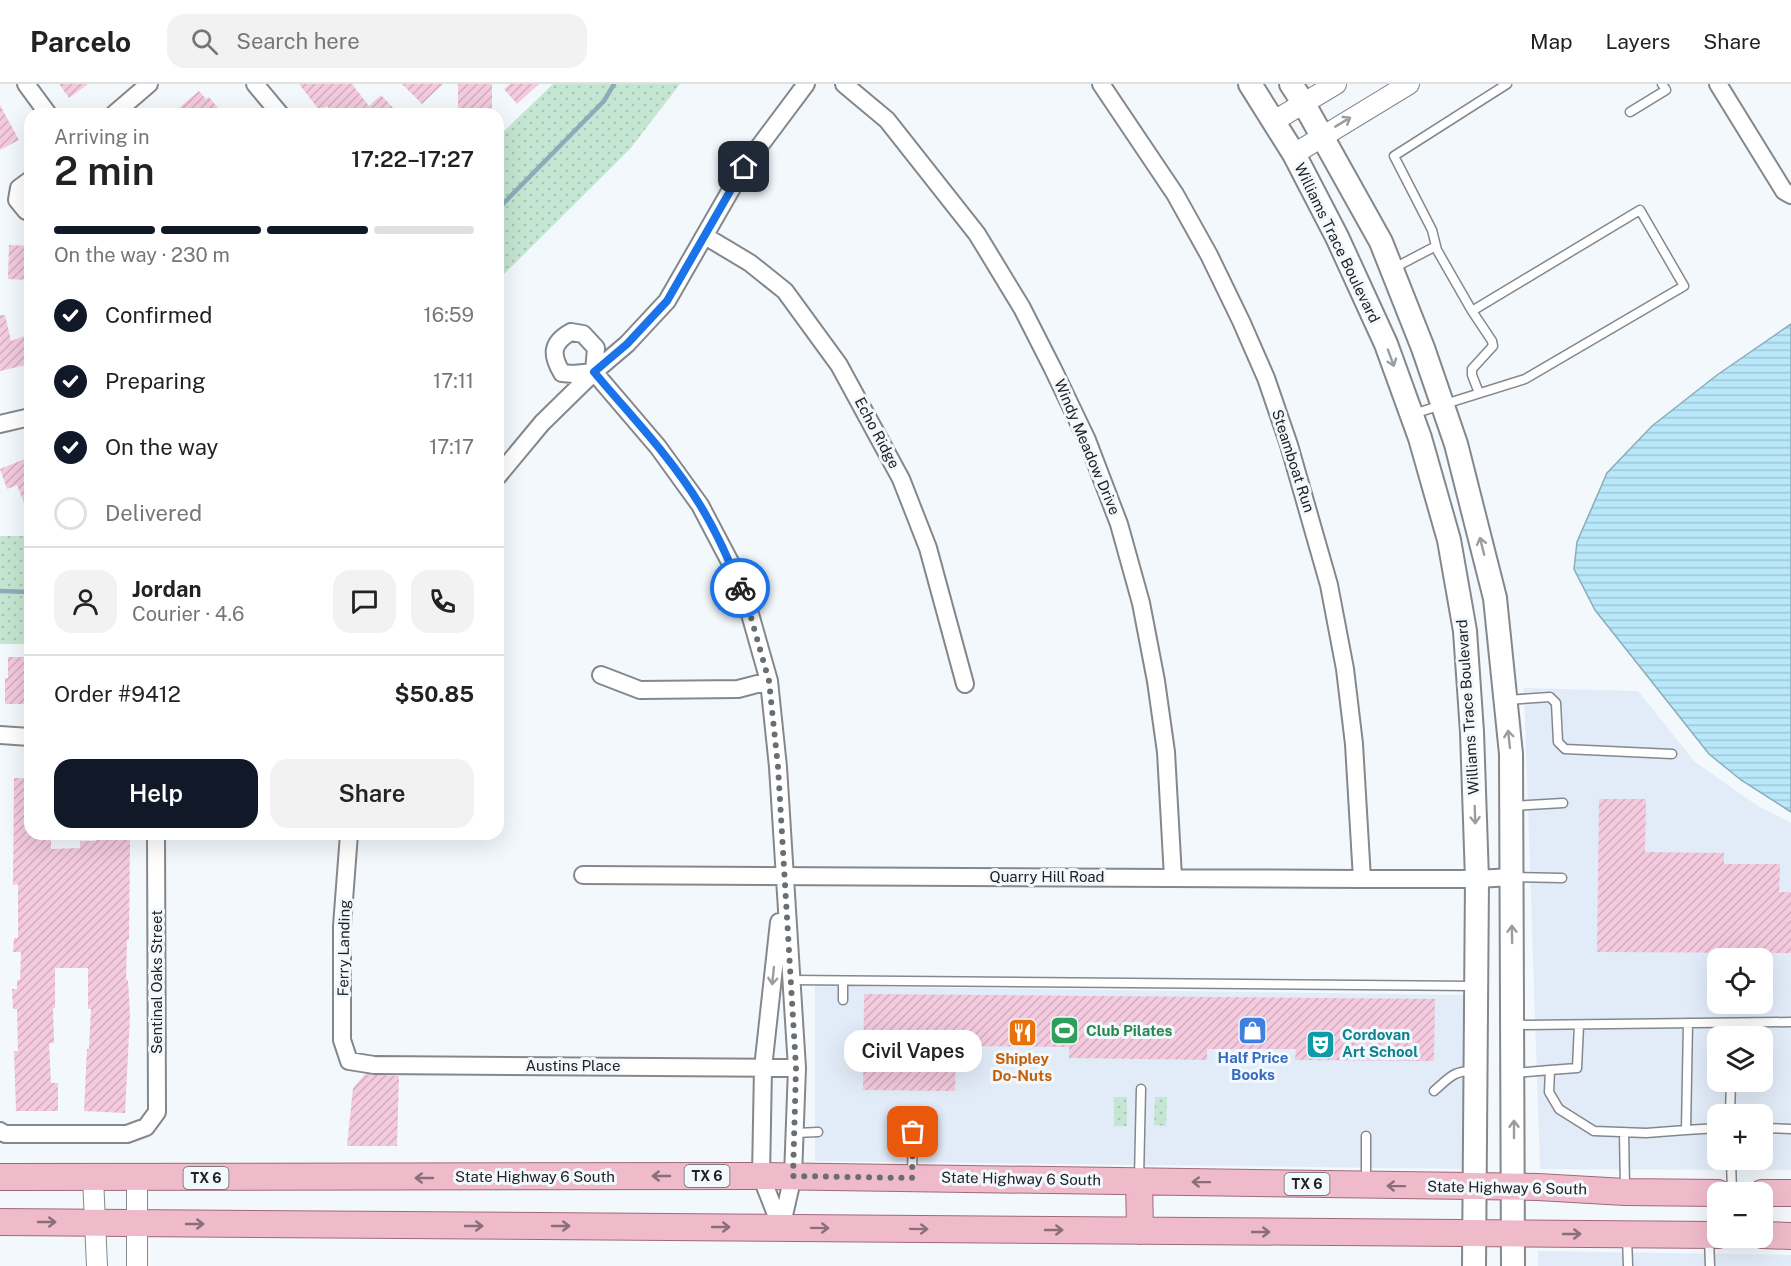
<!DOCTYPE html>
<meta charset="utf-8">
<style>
:root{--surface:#fff;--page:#f2f2f2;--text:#222;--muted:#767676;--line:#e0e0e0;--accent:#111827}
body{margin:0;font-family:"Public Sans",sans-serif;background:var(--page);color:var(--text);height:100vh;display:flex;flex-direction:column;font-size:22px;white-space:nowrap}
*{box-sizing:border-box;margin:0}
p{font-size:20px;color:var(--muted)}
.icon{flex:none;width:33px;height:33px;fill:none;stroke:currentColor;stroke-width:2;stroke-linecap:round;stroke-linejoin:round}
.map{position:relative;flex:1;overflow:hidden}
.details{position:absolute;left:24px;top:24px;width:480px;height:732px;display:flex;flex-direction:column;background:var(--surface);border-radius:18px;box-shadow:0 6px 24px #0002}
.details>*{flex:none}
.fabs{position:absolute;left:1707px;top:864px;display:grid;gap:12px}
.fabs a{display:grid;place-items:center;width:66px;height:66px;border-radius:12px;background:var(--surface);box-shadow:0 6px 24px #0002;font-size:30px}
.pin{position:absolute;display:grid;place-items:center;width:51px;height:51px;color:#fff;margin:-26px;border-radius:12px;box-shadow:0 3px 9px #0006}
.courier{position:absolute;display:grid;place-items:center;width:60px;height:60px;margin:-30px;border:4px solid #1a73e8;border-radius:50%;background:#fff;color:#222;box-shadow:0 2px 8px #0007}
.bubble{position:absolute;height:42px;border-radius:18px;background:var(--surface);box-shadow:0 6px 24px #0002;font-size:20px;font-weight:600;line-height:42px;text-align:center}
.headline em{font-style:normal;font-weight:600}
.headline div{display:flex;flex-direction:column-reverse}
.headline{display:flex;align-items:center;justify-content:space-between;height:102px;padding:0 30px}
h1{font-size:39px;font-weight:600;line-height:45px}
.bar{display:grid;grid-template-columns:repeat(4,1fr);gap:9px 6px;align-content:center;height:72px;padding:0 30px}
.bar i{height:8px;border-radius:4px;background:var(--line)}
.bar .selected{background:var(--accent)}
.bar p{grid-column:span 4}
.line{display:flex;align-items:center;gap:15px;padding:0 30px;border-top:2px solid var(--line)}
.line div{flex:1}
.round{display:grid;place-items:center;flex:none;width:63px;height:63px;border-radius:18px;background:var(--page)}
ol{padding:0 30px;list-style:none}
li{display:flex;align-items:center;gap:18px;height:66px}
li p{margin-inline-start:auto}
li .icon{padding:6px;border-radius:50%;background:var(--accent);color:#fff;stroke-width:4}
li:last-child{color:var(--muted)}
li i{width:33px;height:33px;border:3px solid var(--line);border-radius:50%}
.action{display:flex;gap:12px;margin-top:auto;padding:12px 30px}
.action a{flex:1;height:69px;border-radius:18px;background:var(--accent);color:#fff;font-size:24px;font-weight:600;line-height:69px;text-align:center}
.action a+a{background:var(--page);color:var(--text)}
header{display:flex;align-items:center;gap:36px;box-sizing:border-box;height:84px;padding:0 30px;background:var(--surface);border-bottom:2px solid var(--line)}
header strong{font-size:28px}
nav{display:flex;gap:33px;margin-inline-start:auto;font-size:21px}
.search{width:420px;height:54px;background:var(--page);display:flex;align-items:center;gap:15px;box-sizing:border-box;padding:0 21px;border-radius:18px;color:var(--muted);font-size:22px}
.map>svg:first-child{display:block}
.built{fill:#e2ecf8;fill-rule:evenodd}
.grass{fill:url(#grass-dots)}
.water{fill:url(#water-rules);stroke:#8badba;stroke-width:1.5}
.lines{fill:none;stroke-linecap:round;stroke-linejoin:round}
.stream{stroke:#8badba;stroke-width:4.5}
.building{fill:url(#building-hatch)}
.service-casing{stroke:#84888d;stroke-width:11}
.minor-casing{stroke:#84888d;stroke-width:20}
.tertiary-casing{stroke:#84888d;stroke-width:22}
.secondary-casing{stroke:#84888d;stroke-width:26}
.primary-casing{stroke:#a0697a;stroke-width:28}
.service{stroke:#fff;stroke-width:8}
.minor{stroke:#fff;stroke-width:16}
.tertiary{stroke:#fff;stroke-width:20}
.secondary{stroke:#fff;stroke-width:22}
.primary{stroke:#efbbcb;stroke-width:26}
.oneway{stroke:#9b9c9d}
.oneway2{stroke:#886f78}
.done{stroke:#6a6e71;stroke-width:6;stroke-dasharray:0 10.8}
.route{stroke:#1a73e8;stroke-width:8}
.labels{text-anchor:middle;stroke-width:6;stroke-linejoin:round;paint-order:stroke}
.shield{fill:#f3f8fd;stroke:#606366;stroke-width:1.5}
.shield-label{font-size:14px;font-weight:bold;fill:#212325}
.street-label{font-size:15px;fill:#212325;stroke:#f3f8fd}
.leisure-label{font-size:15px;font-weight:bold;fill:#27864d;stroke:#f3f8fd;text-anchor:start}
.culture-label{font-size:15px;font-weight:bold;fill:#0d838f;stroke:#f3f8fd;text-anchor:start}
.shop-label{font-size:15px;font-weight:bold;fill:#366cbe;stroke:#f3f8fd}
.food-label{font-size:15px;font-weight:bold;fill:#c56008;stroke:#f3f8fd}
</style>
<header>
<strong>Parcelo</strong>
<div class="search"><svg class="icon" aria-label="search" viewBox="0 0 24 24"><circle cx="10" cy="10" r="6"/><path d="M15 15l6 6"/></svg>Search here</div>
<nav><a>Map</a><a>Layers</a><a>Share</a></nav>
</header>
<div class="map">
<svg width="1791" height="1182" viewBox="0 0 1791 1182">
<defs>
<pattern id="grass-dots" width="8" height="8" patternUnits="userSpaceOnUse" patternTransform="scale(1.5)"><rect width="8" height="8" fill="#c5e6d2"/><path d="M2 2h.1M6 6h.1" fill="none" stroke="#a9c5b4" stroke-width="1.8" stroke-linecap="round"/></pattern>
<pattern id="water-rules" width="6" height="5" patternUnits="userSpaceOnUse" patternTransform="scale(1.5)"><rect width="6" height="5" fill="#b9e8fa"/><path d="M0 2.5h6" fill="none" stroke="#9fc7d6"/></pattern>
<pattern id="building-hatch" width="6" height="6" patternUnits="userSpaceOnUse" patternTransform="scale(1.5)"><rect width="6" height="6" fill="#f4cade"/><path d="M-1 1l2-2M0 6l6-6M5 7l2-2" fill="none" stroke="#d1adbe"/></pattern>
</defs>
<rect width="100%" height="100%" fill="#f3f8fd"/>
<path class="built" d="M1524,604L1638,607L1695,678L1758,722L1791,739V1086L1540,1085ZM1718,874H1762V920H1718ZM1718,952H1762V998H1718ZM1718,1030H1762V1076H1718Z
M815,902L1465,911L1467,1085L815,1077Z
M1538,1167L1791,1171V1182H1538Z"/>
<path class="grass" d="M553,0H680L630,65L498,196V53Z
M0,452H30V560H0Z
M1114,1013H1127V1042H1114Z
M1155,1013H1167L1166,1042L1154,1041Z"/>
<path class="water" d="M1791,240V728L1741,696L1709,670L1595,526L1574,485L1577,458L1607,389L1652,342L1717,291Z"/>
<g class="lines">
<path class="stream" d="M498,125L604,17L614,0
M0,507L30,508"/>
</g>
<path class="building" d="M59,0H88L69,14Z
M299,0H352L369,22L381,11L399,30H333L327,22L320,27Z
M402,0H443L422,20Z
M458,0H492V30H458Z
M510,0H539L517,20L504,5Z
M199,7L206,15L209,13L223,30H172Z
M0,21L19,56L0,66Z
M9,161L30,162V196L8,195Z
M0,231H5L11,257L30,250V280L0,287Z
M30,373V431H29L17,401L7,405L0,385Z
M8,573H30V620H5V594H8Z
M14,694H30V751H51V765L80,764V757H96V750H130L129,856H127L126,896H128L130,931L125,1029L84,1027L87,965H89L91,925H88V884H55V924H53L54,959H49L51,999H58V1027H16L14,967H18L17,925H13L12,905H17V896H20L21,868H13L14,854H18V800L13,801Z
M1599,715H1646L1645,768L1724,769V780H1780L1779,808H1791V869L1597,868Z
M864,910L1435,915L1434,977L1295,976L1296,965H1207V976L1069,974V963L956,962L955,1007L863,1006Z
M365,990L399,992L397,1062H347L353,1004Z"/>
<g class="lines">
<defs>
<path id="service" d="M1630,28L1666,6L1662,0
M1394,184L1436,162
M1472,227L1492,257L1493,262L1472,285V291L1479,309
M1413,330L1525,295L1684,202L1640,126L1472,227L1437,166L1432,146L1394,72L1507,0
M1506,616L1550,613L1556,619L1558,658L1565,665L1672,670
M1513,722L1563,719
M1512,793L1562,794
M791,896L1474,902
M843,916V897
M1513,941L1791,938
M1732,952V939
M1550,986L1577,984L1579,941
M1514,989L1550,986L1549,1008L1559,1025L1594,1047L1646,1049L1686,1046L1688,939
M1434,1007C1449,994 1454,986 1474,987
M1730,1030L1731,998
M1762,1044L1791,1045
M1686,1046L1718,1044
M1624,1048L1625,1105
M795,1049L818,1048
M1731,1076L1732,1108
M912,1090L913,1049
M1139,1094L1141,1005
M1366,1097V1052
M1627,1153L1628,1182
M1709,1154L1710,1182"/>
<path id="minor" d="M26,0L48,30
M255,0L280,30
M844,0L887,36L977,150L1022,224L1053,285L1087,356L1119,440L1141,519L1156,597L1166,668L1173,793
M1101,0L1175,110L1209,171L1241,237L1266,294L1289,361L1329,501L1345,585L1354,660L1362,795
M1718,0L1784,107L1791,111
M114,30L149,0
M30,96L19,104L17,116L26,127H30
M705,152L750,179L785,207L839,281L901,395L928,464L965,600
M571,248L583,250L596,264L594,288L573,290L562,289C551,271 551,259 571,248Z
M594,288L658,363L700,421L730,478L750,530L769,597L778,683L797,984L793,1092L781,1144
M0,340L30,333
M498,392L542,339L594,288L627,260L667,217L744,83L806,0
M601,591L640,606L738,605L769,597
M0,651L30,653
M349,750L342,842V956L349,977L374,981L797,984
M583,791L1362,795H1477L1512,793
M779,838L763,984L761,1092L781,1143
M0,1047L5,1050H127L146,1043L157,1028L156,750"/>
<path id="tertiary" d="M1274,37L1336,0
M1294,70L1409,0
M93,1094L97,1182
M137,1094V1182"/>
<path id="secondary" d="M1250,0L1294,70L1337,153L1386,260L1420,354L1449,456L1465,547L1472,648L1477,795L1474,1182
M1291,0L1304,20L1381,158L1423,264L1456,360L1495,514L1511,670L1513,1182"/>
<path id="primary" d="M0,1093L761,1092L1538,1103L1625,1108L1718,1109
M1139,1097L1140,1147
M1762,1109H1791
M0,1138L1718,1151
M1762,1151L1791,1152"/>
</defs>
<use href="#service" class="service-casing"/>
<use href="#minor" class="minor-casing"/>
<use href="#tertiary" class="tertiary-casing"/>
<use href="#secondary" class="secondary-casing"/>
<use href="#primary" class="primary-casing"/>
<use href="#service" class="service"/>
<use href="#minor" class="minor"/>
<use href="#tertiary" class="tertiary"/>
<use href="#secondary" class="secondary"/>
<use href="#primary" class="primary"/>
</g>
<defs><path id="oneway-shaft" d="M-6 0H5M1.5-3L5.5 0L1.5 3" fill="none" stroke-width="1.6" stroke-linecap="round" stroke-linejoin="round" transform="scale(1.5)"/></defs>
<g class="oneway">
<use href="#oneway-shaft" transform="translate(1343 38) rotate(-31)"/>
<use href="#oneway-shaft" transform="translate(1391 274) rotate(70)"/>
<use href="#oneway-shaft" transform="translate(1482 462) rotate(-104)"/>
<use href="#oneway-shaft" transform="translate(1509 655) rotate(-96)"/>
<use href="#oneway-shaft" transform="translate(1475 731) rotate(88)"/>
<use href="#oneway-shaft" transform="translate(1512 850) rotate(-91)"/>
<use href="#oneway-shaft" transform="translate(773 892) rotate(96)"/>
<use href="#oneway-shaft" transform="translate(1514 1045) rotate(-90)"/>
</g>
<g class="oneway2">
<use href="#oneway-shaft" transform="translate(661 1092) rotate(180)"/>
<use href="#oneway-shaft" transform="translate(424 1094) rotate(180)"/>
<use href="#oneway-shaft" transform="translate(1201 1098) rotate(-179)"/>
<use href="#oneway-shaft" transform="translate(1396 1102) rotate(-179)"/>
<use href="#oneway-shaft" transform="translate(47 1138)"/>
<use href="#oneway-shaft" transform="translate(195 1140)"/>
<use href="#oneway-shaft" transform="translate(474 1142)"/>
<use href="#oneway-shaft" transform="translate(561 1142)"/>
<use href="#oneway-shaft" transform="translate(721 1143)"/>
<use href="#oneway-shaft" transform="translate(820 1144) rotate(1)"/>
<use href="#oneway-shaft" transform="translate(919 1145) rotate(1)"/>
<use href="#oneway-shaft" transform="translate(1054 1146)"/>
<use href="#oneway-shaft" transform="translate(1261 1148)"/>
<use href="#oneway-shaft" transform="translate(1572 1150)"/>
</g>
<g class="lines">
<path class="done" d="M740,504L750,530L769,597L778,683L796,984L793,1092L912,1094L913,1048"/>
<path class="route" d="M740,504C729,476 716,447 700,421C671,373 630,331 594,288L627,260L667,217L744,83"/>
</g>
<defs>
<symbol id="stadium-square" viewBox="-11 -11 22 22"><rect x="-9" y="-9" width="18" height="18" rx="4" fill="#2e9e5b" stroke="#f3f8fd"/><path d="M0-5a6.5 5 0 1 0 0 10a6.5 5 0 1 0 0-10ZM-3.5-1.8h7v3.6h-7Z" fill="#fff"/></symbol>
<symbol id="shop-square" viewBox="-11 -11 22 22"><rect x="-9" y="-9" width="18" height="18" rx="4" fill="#3f7fe0" stroke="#f3f8fd"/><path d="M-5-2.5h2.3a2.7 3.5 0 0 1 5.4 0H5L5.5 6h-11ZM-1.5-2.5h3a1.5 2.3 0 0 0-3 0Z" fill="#fff"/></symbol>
<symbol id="restaurant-square" viewBox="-11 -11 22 22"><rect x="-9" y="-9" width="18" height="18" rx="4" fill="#e8710a" stroke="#f3f8fd"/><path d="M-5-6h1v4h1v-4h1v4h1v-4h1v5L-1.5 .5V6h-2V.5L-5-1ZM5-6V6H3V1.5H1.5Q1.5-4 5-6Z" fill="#fff"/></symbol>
<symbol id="theatre-square" viewBox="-11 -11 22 22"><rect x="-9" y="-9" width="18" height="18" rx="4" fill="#0f9aa8" stroke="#f3f8fd"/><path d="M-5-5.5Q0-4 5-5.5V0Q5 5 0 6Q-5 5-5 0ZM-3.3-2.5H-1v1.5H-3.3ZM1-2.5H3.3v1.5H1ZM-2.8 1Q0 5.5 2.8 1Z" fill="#fff"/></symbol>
</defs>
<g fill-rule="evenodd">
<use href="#stadium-square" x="1048" y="930" width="33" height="33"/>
<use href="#shop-square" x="1236" y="930" width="33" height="33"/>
<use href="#restaurant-square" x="1006" y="932" width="33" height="33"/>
<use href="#theatre-square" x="1304" y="944" width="33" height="33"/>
</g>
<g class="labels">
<g class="shield">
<rect x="684.5" y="1081" width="45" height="22" rx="4.5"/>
<rect x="183.5" y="1083" width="45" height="22" rx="4.5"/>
<rect x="1284.5" y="1089" width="45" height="22" rx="4.5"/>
</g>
<g class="shield-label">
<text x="707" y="1097">TX 6</text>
<text x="206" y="1099">TX 6</text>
<text x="1307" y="1105">TX 6</text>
</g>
<g class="street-label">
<text transform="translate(1337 159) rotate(64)" y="5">Williams Trace Boulevard</text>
<text transform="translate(877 349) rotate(62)" y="5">Echo Ridge</text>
<text transform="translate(1087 363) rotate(67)" y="5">Windy Meadow Drive</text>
<text transform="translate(1293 377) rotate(72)" y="5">Steamboat Run</text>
<text transform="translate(1468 623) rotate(-94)" y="5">Williams Trace Boulevard</text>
<text x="1047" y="798">Quarry Hill Road</text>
<text transform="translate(344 864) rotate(-89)" y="5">Ferry Landing</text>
<text transform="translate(157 898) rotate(-90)" y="5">Sentinal Oaks Street</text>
<text x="573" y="987">Austins Place</text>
<text x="535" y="1098">State Highway 6 South</text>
<text transform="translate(1021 1095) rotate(1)" y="5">State Highway 6 South</text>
<text transform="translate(1507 1104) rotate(1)" y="5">State Highway 6 South</text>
</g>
<g class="leisure-label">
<text x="1086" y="952">Club Pilates</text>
</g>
<g class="culture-label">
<text x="1342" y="956">Cordovan<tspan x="1342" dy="17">Art School</tspan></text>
</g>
<g class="shop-label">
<text x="1253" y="979">Half Price<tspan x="1253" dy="17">Books</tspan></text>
</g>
<g class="food-label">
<text x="1022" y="980">Shipley<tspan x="1022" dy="17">Do-Nuts</tspan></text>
</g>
</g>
</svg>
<div class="fabs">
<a><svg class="icon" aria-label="locate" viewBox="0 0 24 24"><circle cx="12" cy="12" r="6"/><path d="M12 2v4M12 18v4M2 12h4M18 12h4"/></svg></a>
<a><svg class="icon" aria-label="layers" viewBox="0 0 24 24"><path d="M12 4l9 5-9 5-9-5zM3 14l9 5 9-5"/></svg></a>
<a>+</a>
<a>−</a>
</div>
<div class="pin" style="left:913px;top:1048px;background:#ea580c"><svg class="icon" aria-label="bag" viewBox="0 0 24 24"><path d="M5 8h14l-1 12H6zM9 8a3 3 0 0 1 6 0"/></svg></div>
<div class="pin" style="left:744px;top:83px;background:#1f2937"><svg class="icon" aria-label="home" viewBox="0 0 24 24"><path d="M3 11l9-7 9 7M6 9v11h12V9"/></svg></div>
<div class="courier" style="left:740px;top:504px"><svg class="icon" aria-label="bike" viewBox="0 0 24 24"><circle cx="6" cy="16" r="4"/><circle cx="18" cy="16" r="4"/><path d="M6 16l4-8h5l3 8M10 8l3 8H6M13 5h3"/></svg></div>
<div class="bubble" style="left:844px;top:946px;width:138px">Civil Vapes</div>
<section class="details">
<div class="headline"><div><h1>2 min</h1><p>Arriving in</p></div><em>17:22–17:27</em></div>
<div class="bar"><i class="selected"></i><i class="selected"></i><i class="selected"></i><i></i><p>On the way · 230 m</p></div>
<ol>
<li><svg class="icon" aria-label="check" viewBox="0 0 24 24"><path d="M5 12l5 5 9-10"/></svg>Confirmed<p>16:59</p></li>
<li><svg class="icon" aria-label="check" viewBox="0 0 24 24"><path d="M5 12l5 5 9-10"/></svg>Preparing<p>17:11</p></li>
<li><svg class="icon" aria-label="check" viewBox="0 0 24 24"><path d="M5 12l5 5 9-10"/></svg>On the way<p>17:17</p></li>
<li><i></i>Delivered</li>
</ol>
<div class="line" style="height:108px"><a class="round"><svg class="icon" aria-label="person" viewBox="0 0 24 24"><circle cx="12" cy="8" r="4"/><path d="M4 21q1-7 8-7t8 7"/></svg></a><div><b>Jordan</b><p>Courier · 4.6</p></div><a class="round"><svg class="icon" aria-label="chat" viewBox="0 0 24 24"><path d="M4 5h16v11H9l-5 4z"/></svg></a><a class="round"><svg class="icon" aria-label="phone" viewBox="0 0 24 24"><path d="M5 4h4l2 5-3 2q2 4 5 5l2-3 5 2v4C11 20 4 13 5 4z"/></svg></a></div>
<div class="line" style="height:78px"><div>Order #9412</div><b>$50.85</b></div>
<div class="action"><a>Help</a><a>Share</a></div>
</section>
</div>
